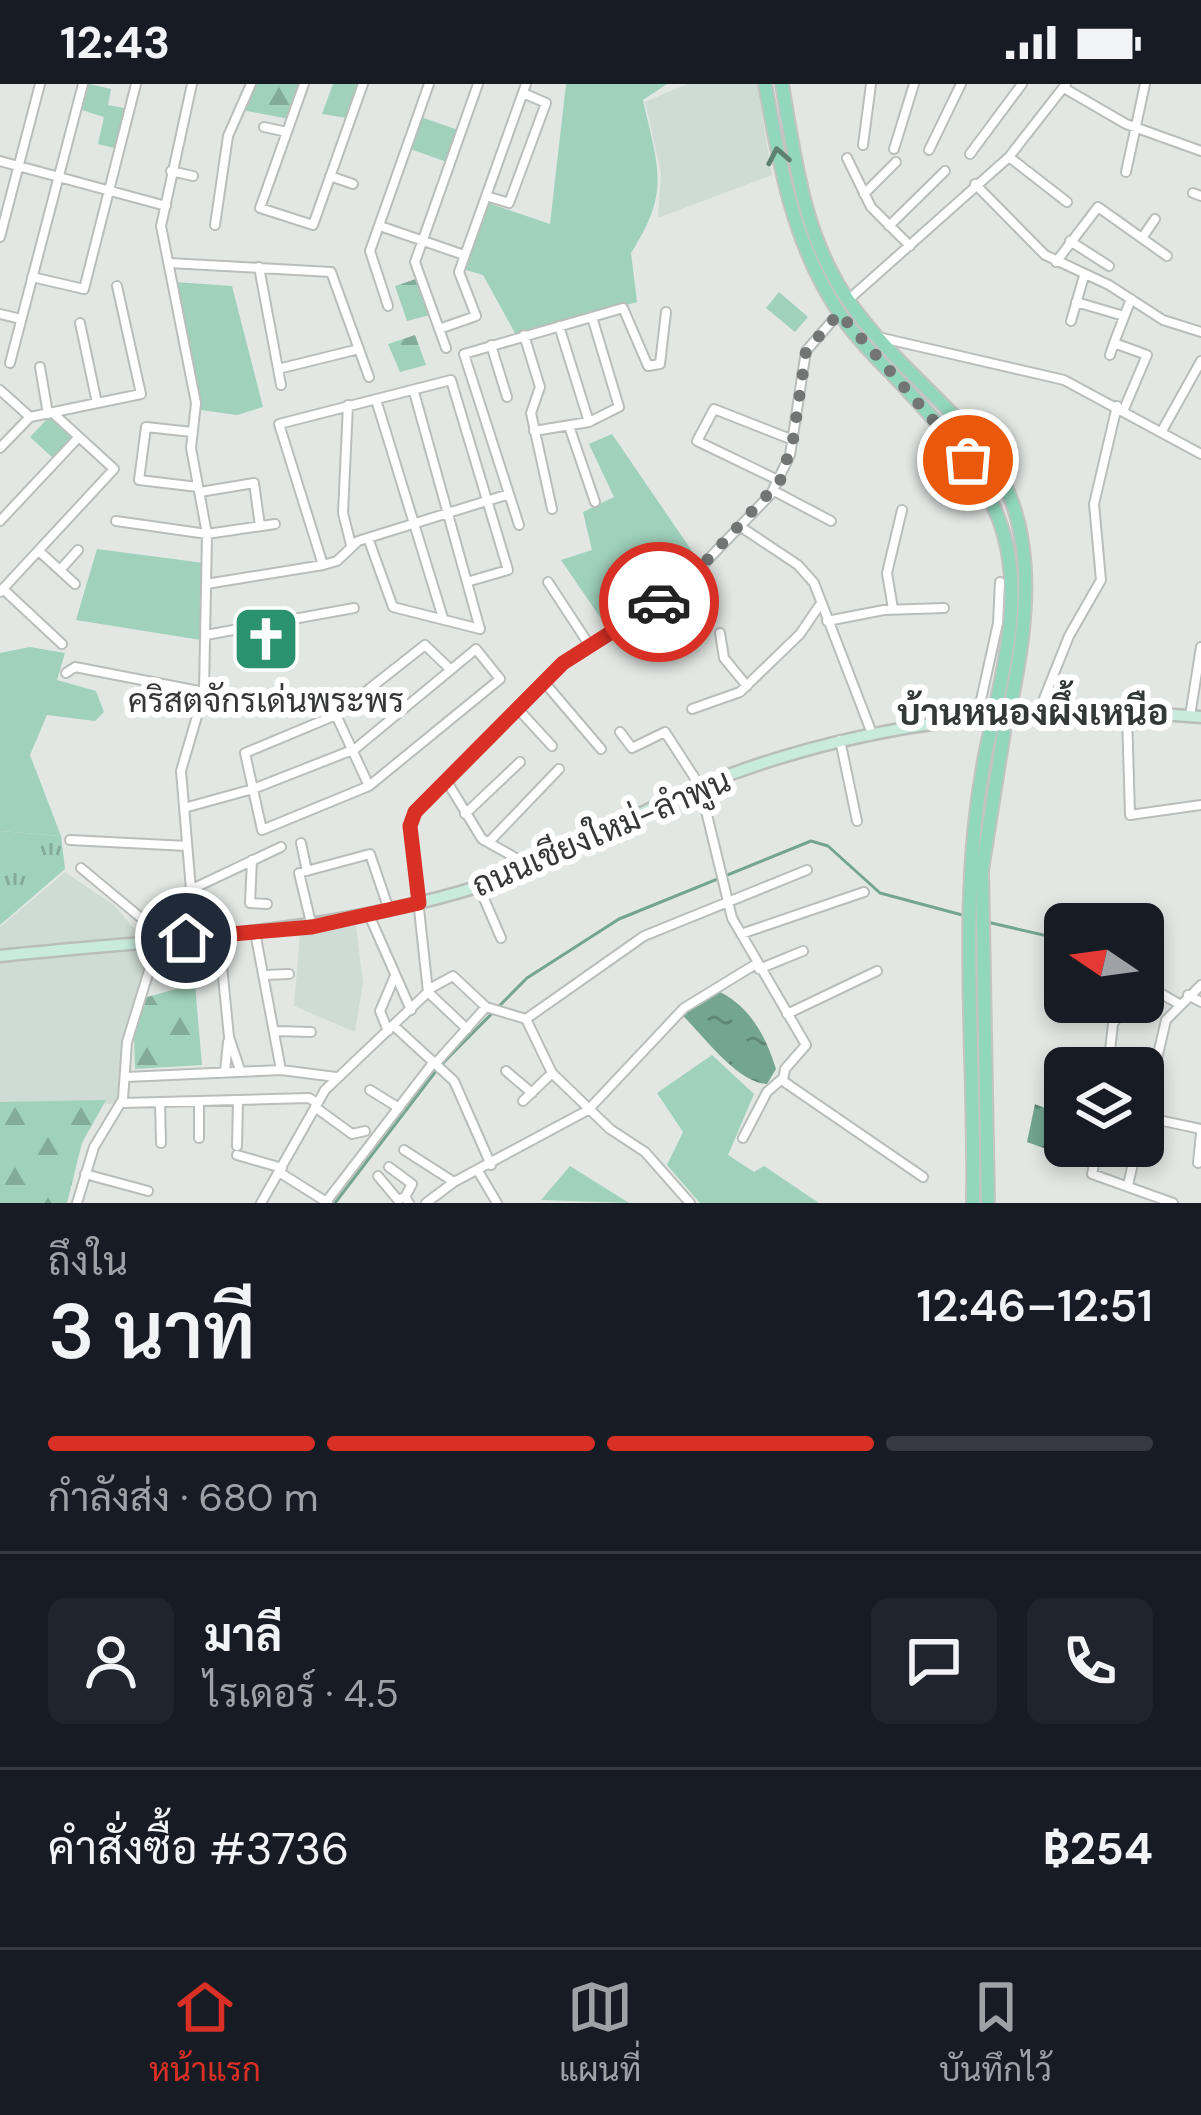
<!DOCTYPE html>
<html lang="th">
<meta charset="utf-8">
<style>
:root{--surface:#171b24;--page:#20242c;--text:#f1f3f6;--muted:#9ea1a6;--line:#363941;--accent:#d93025}
body{margin:0;font-family:"DM Sans",Sarabun,sans-serif;background:var(--page);color:var(--text);height:100vh;display:flex;flex-direction:column;font-size:45px;white-space:nowrap}
*{box-sizing:border-box;margin:0}
p{font-size:39px;color:var(--muted)}
.icon{flex:none;width:66px;height:66px;fill:none;stroke:currentColor;stroke-width:2;stroke-linecap:round;stroke-linejoin:round}
.map{position:relative;height:1119px;overflow:hidden}
.side{display:flex;flex-direction:column;background:var(--surface);flex:1}
.side>*{flex:none}
.needle{width:78px;rotate:283deg}
.fabs{position:absolute;left:1044px;top:819px;display:grid;gap:24px}
.fabs a{display:grid;place-items:center;width:120px;height:120px;border-radius:18px;background:var(--surface);box-shadow:0 6px 18px #0003;font-size:60px}
.pin{position:absolute;display:grid;place-items:center;width:102px;height:102px;color:#fff;margin:-51px;border:6px solid #fff;border-radius:50%;box-shadow:0 3px 12px #0007}
.courier{position:absolute;display:grid;place-items:center;width:120px;height:120px;margin:-60px;border:9px solid #d93025;border-radius:50%;background:#fff;color:#222;box-shadow:0 3px 15px #0007}
.overview em{font-style:normal;font-weight:600}
.overview div{display:flex;flex-direction:column-reverse}
.overview{display:flex;align-items:center;justify-content:space-between;height:204px;padding:0 48px}
h1{font-size:78px;font-weight:600;line-height:90px}
.bar{display:grid;grid-template-columns:repeat(4,1fr);gap:18px 12px;align-content:center;height:144px;padding:0 48px}
.bar i{height:15px;border-radius:9px;background:var(--line)}
.bar .on{background:var(--accent)}
.bar p{grid-column:span 4}
.line{display:flex;align-items:center;gap:30px;padding:0 48px;border-top:3px solid var(--line)}
.line div{flex:1}
.round{display:grid;place-items:center;flex:none;width:126px;height:126px;border-radius:18px;background:var(--page)}
.status{display:flex;justify-content:space-between;align-items:center;height:84px;padding:0 60px;background:var(--surface);direction:ltr}
.status svg{height:33px;fill:currentColor}
.tabs{display:flex;justify-content:space-around;align-items:center;height:168px;border-top:3px solid var(--line);background:var(--surface);font-size:33px;color:var(--muted)}
.tabs a{display:grid;justify-items:center;gap:6px}
.tabs .on{color:var(--accent)}
.map>svg:first-child{display:block}
.built{fill:#cfdcd6}
.grass{fill:#9fd1bb}
.forest{fill:url(#forest-firs)}
.park{fill:url(#park-tufts)}
.water{fill:url(#water-ripples)}
.lines{fill:none;stroke-linecap:round;stroke-linejoin:round}
.stream{stroke:#73a590;stroke-width:3}
.street-casing{stroke:#b9bebb;stroke-width:12}
.secondary-casing{stroke:#b9bebb;stroke-width:15}
.primary-casing{stroke:#c3c3c3;stroke-width:16}
.street{stroke:#fff;stroke-width:8}
.secondary{stroke:#c8ebde;stroke-width:10}
.primary{stroke:#90d7bd;stroke-width:12}
.oneway{stroke:#5e8073}
.done{stroke:#727574;stroke-width:12;stroke-dasharray:0 21.6}
.route{stroke:#d93025;stroke-width:15}
.labels{text-anchor:middle;stroke-width:12;stroke-linejoin:round;paint-order:stroke}
.poi-label{font-size:33px;fill:#363837;stroke:#fff}
.street-label{font-size:33px;fill:#363837;stroke:#fff}
.neighbourhood-label{font-size:36px;font-weight:bold;fill:#343836;stroke:#fff}
</style>
<div class="status"><b>12:43</b><svg viewBox="0 0 49 12"><path d="M0 12V9h3v3zM5 12V6h3v6zM10 12V3h3v9zM15 12V0h3v12zM26 1h20v11H26zM47 4h2v5h-2z"/></svg></div>
<div class="map">
<svg width="1201" height="1119" viewBox="0 0 1201 1119">
<defs>
<pattern id="forest-firs" width="22" height="20" patternUnits="userSpaceOnUse" patternTransform="scale(3)"><rect width="22" height="20" fill="#9fd1bb"/><path d="M5 1l3.5 6h-7zM16 11l3.5 6h-7z" fill="#82ab99"/></pattern>
<pattern id="park-tufts" width="24" height="20" patternUnits="userSpaceOnUse" patternTransform="scale(3)"><rect width="24" height="20" fill="#9fd1bb"/><path d="M3 7l-1-3M5 7V3M7 7l1-3M15 17l-1-3M17 17v-4M19 17l1-3" fill="none" stroke="#82ab99"/></pattern>
<pattern id="water-ripples" width="26" height="14" patternUnits="userSpaceOnUse" patternTransform="scale(3)"><rect width="26" height="14" fill="#73a590"/><path d="M2 4q2-2 4 0t4 0M15 11q2-2 4 0t4 0" fill="none" stroke="#5f8776"/></pattern>
</defs>
<rect width="100%" height="100%" fill="#e2e7e4"/>
<path class="built" d="M687,0H757L772,91L658,134L661,89L645,18Z
M65,788L114,821L151,864L124,952L118,1020L0,1018V843Z
M356,841L363,899L355,948L294,922L300,850Z"/>
<path class="grass" d="M89,0L111,5L108,21L129,25L118,65L98,60L104,33L82,26Z
M333,0H359L347,34L322,30Z
M566,0H667L643,16C658,84 671,107 631,169L637,218L516,251L483,191L466,186L488,119L550,140Z
M421,33L458,46L447,78L410,65Z
M175,198L232,202L263,323L237,331L201,326Z
M779,208L808,233L795,248L766,224Z
M49,333L71,354L53,374L30,353Z
M612,350L696,473L606,542L561,476L592,466L583,428L614,413L589,360Z
M97,465L204,479L201,556L76,536Z
M30,563L65,569L57,596L96,607L104,628L95,637L47,631L30,671L61,752L0,747V569Z
M712,971L754,1010L728,1071L754,1088L764,1082L819,1119H700L667,1081L683,1048L657,1009Z
M570,1082L629,1119L541,1116Z"/>
<path class="forest" d="M255,0H301L289,35L242,26Z
M416,195L430,231L407,237L395,202Z
M415,251L426,281L400,288L388,260Z
M195,900L202,981L135,985L134,951L147,913Z
M106,1016L82,1059L67,1119H0V1018Z"/>
<path class="park" d="M0,747L61,752L65,785L0,841Z"/>
<path class="water" d="M716,906C749,921 765,950 776,985L767,1000C736,998 705,953 683,932L686,924Z
M1035,1020L1065,1032L1060,1070L1027,1058Z"/>
<g class="lines">
<path class="stream" d="M987,838L1065,856
M442,980L527,894L619,835L811,757L828,762L880,809L966,832
M335,1119L436,987"/>
<defs>
<path id="street" d="M304,0L260,124L313,141L363,0
M1064,4L1126,40L1201,67
M264,43L287,48
M863,61L871,0
M894,65L914,0
M929,66L961,0
M970,70L1022,0
M1009,73L1067,118
M847,74L871,123L910,162
M0,77L166,122
M171,87L193,92
M1126,88L1145,0
M330,92L353,100
M975,100L1045,171L1109,201L1163,236L1201,248
M1193,109L1201,112
M864,110L896,78
M486,112L509,119L546,19L523,9
M215,141L228,52L251,0
M380,142L464,171
M889,142L945,87
M0,153L40,0
M1142,154L1155,135
M1070,157L1109,182
M1056,178L1098,123L1167,172
M169,179L331,188L369,293
M259,183L281,301
M32,193L84,205L136,0
M848,216L1009,73L1066,0
M1076,218L1124,232
M388,222L370,167L429,0
M0,230L21,235
M1071,237L1084,192
M80,239L97,319
M559,242L589,338
M439,245L476,232L459,188L526,0
M524,251L540,303L531,329L552,425
M878,253L1064,296L1201,370
M491,261L507,313
M446,264L415,178L478,0
M1110,271L1114,259
M10,279L83,0
M40,283L48,330
M278,285L359,265
M0,306L30,333
M377,319L443,534
M348,321L343,429L351,461
M1124,325L1147,271L1114,259L1131,215
M569,342L595,418
M1163,345L1201,277
M534,347L589,338L619,323L592,233
M192,348L146,343L139,396L198,403
M0,364L30,333L141,310L117,202
M780,397L697,357L714,325L793,356
M774,407L831,437
M200,408L254,399L260,442
M0,437L77,355
M116,437L207,450L275,440
M519,441L464,270L623,224L648,282L660,280L666,228
M741,443L798,481L814,499L871,647
M368,454L393,523L480,545L414,308
M40,468L75,500
M323,481L279,340L451,296L508,486L470,497
M60,486L78,466
M548,498L590,562
M206,500L323,481L337,477L358,457L509,410
M3,505L62,560
M0,508L114,385L54,330
M657,520L685,558L703,545
M893,525L887,489L902,426
M827,537L884,526L944,524
M720,549L724,574L747,602
M206,551L354,524
M66,589L75,583L204,608
M544,598L601,665
M518,625L552,662
M692,625L740,608L800,550L819,522
M1127,630L1130,731L1201,721
M336,631L369,702
M1037,632L1069,552L1101,496L1094,420L1117,322
M1190,632L1201,563
M977,634L998,539L1000,498
M620,648L632,664L665,648L700,702L732,834L806,961L785,985L783,997L923,1093
M840,656L857,737
M446,696L482,755L532,783
M184,724L253,705L355,665L476,565L500,595L369,702L262,746L245,669L336,631L425,561L450,585
M465,730L520,678
M70,756L187,762
M489,758L559,685
M301,759L307,787
M252,776L250,819L267,820
M81,784L152,843
M479,803L501,854
M192,805L281,763
M369,831L411,926
M312,843L299,789L370,770L389,826
M255,848L281,986
M741,850L864,808
M219,852L229,953L240,986
M759,885L803,867
M265,891L289,890
M1143,899L1179,920
M431,904L453,892L486,923L526,935L552,989L610,1045L645,1068L690,1119
M428,908L467,945
M1188,911L1201,918
M787,930L877,887
M1080,931L1081,918
M526,935L644,852L807,786
M394,942L454,997L491,1081
M276,947L311,948
M388,947L380,927L394,894
M435,980L486,923
M1108,984L1113,940L1127,918
M225,987L228,958
M506,987L532,1009
M126,993L281,986L336,993
M370,1006L399,1024
M523,1017L552,989
M199,1018V1054
M122,1019L309,1014L317,1019
M160,1019L161,1059
M315,1023L352,1050L365,1047
M1144,1033L1201,1045
M1143,1035L1166,936L1201,901
M743,1054L767,1008L783,994
M237,1062L238,1018
M1098,1062L1092,1090L1173,1119
M404,1066L454,1098
M237,1071L282,1084
M1198,1079L1201,1049
M389,1083L412,1100L405,1113L409,1119
M478,1087L497,1119
M279,1088L328,1119
M85,1090L148,1107
M378,1092L398,1116L405,1113
M1128,1101L1137,1062
M326,1118L433,979
M77,1119L94,1063L123,1015L127,958L156,864L152,843L191,806L181,687L204,608L207,450L191,364L196,319L161,142L192,0
M261,1119L325,1006L428,908L410,742L415,728L560,582L696,488L771,410L790,371L806,267L839,229
M426,1119L454,1098L588,1026L684,924L756,880"/>
<path id="secondary" d="M0,872C161,855 321,851 477,803C555,779 625,733 700,702C858,638 1032,618 1201,633"/>
<path id="primary" d="M765,0C779,79 792,155 836,224C855,255 884,281 908,307C1011,417 1030,471 996,620
M782,0C795,76 804,152 848,216C883,267 931,305 972,351C1041,427 1030,527 1011,619
M973,1119C976,960 954,804 990,648
M988,1119L982,786L1004,648"/>
</defs>
<use href="#street" class="street-casing"/>
<use href="#secondary" class="secondary-casing"/>
<use href="#primary" class="primary-casing"/>
<use href="#street" class="street"/>
<use href="#secondary" class="secondary"/>
<use href="#primary" class="primary"/>
</g>
<defs><path id="oneway-chevron" d="M-2-3.5L2.5 0L-2 3.5" fill="none" stroke-width="1.6" stroke-linecap="round" stroke-linejoin="round" transform="scale(3)"/></defs>
<use class="oneway" href="#oneway-chevron" transform="translate(778 72) rotate(-101)"/>
<g class="lines">
<path class="done" d="M659,518L696,488L780,397L793,356L806,267L839,229L968,376"/>
<path class="route" d="M186,854L312,843L419,819L410,742L415,728L563,579L659,518"/>
</g>
<defs>
<symbol id="church-square" viewBox="-11 -11 22 22"><rect x="-9" y="-9" width="18" height="18" rx="4" fill="#2b926f" stroke="#fff"/><path d="M-1.2-6h2.4v3.5h3.3v2.4h-3.3V6h-2.4V-.1h-3.3v-2.4h3.3Z" fill="#fff"/></symbol>
</defs>
<g fill-rule="evenodd">
<use href="#church-square" x="228" y="517" width="76" height="76"/>
</g>
<g class="labels">
<g class="poi-label">
<text x="266" y="628">คริสตจักรเด่นพระพร</text>
</g>
<g class="street-label">
<text transform="translate(601 748) rotate(-23)" y="12">ถนนเชียงใหม่-ลำพูน</text>
</g>
<g class="neighbourhood-label">
<text x="1033" y="641">บ้านหนองผึ้งเหนือ</text>
</g>
</g>
</svg>
<div class="fabs">
<a><svg class="needle" viewBox="-14 -14 28 28"><path d="M0-13l5 13h-10z" fill="#e53935"/><path d="M0 13l5-13h-10z" fill="#9ea1a6"/></svg></a>
<a><svg class="icon" aria-label="layers" viewBox="0 0 24 24"><path d="M12 4l9 5-9 5-9-5zM3 14l9 5 9-5"/></svg></a>
</div>
<div class="pin" style="left:968px;top:376px;background:#ea580c"><svg class="icon" aria-label="bag" viewBox="0 0 24 24"><path d="M5 8h14l-1 12H6zM9 8a3 3 0 0 1 6 0"/></svg></div>
<div class="pin" style="left:186px;top:854px;background:#1f2937"><svg class="icon" aria-label="home" viewBox="0 0 24 24"><path d="M3 11l9-7 9 7M6 9v11h12V9"/></svg></div>
<div class="courier" style="left:659px;top:518px"><svg class="icon" aria-label="car" viewBox="0 0 24 24"><path d="M5 17H2v-5l4-1 3-4h7l3 4 3 1v5h-3M9 17h6M6 11h13"/><circle cx="7" cy="17" r="2"/><circle cx="17" cy="17" r="2"/></svg></div>
</div>
<section class="side">
<div class="overview"><div><h1>3 นาที</h1><p>ถึงใน</p></div><em>12:46–12:51</em></div>
<div class="bar"><i class="on"></i><i class="on"></i><i class="on"></i><i></i><p>กำลังส่ง · 680 m</p></div>
<div class="line" style="height:216px"><a class="round"><svg class="icon" aria-label="person" viewBox="0 0 24 24"><circle cx="12" cy="8" r="4"/><path d="M4 21q1-7 8-7t8 7"/></svg></a><div><b>มาลี</b><p>ไรเดอร์ · 4.5</p></div><a class="round"><svg class="icon" aria-label="chat" viewBox="0 0 24 24"><path d="M4 5h16v11H9l-5 4z"/></svg></a><a class="round"><svg class="icon" aria-label="phone" viewBox="0 0 24 24"><path d="M5 4h4l2 5-3 2q2 4 5 5l2-3 5 2v4C11 20 4 13 5 4z"/></svg></a></div>
<div class="line" style="height:156px"><div>คำสั่งซื้อ #3736</div><b>฿254</b></div>
</section>
<nav class="tabs">
<a class="on"><svg class="icon" aria-label="home" viewBox="0 0 24 24"><path d="M3 11l9-7 9 7M6 9v11h12V9"/></svg>หน้าแรก</a>
<a><svg class="icon" aria-label="map" viewBox="0 0 24 24"><path d="M3 6l6-2 6 2 6-2v14l-6 2-6-2-6 2zM9 4v14M15 6v14"/></svg>แผนที่</a>
<a><svg class="icon" aria-label="saved" viewBox="0 0 24 24"><path d="M7 4h10v16l-5-4-5 4z"/></svg>บันทึกไว้</a>
</nav>
